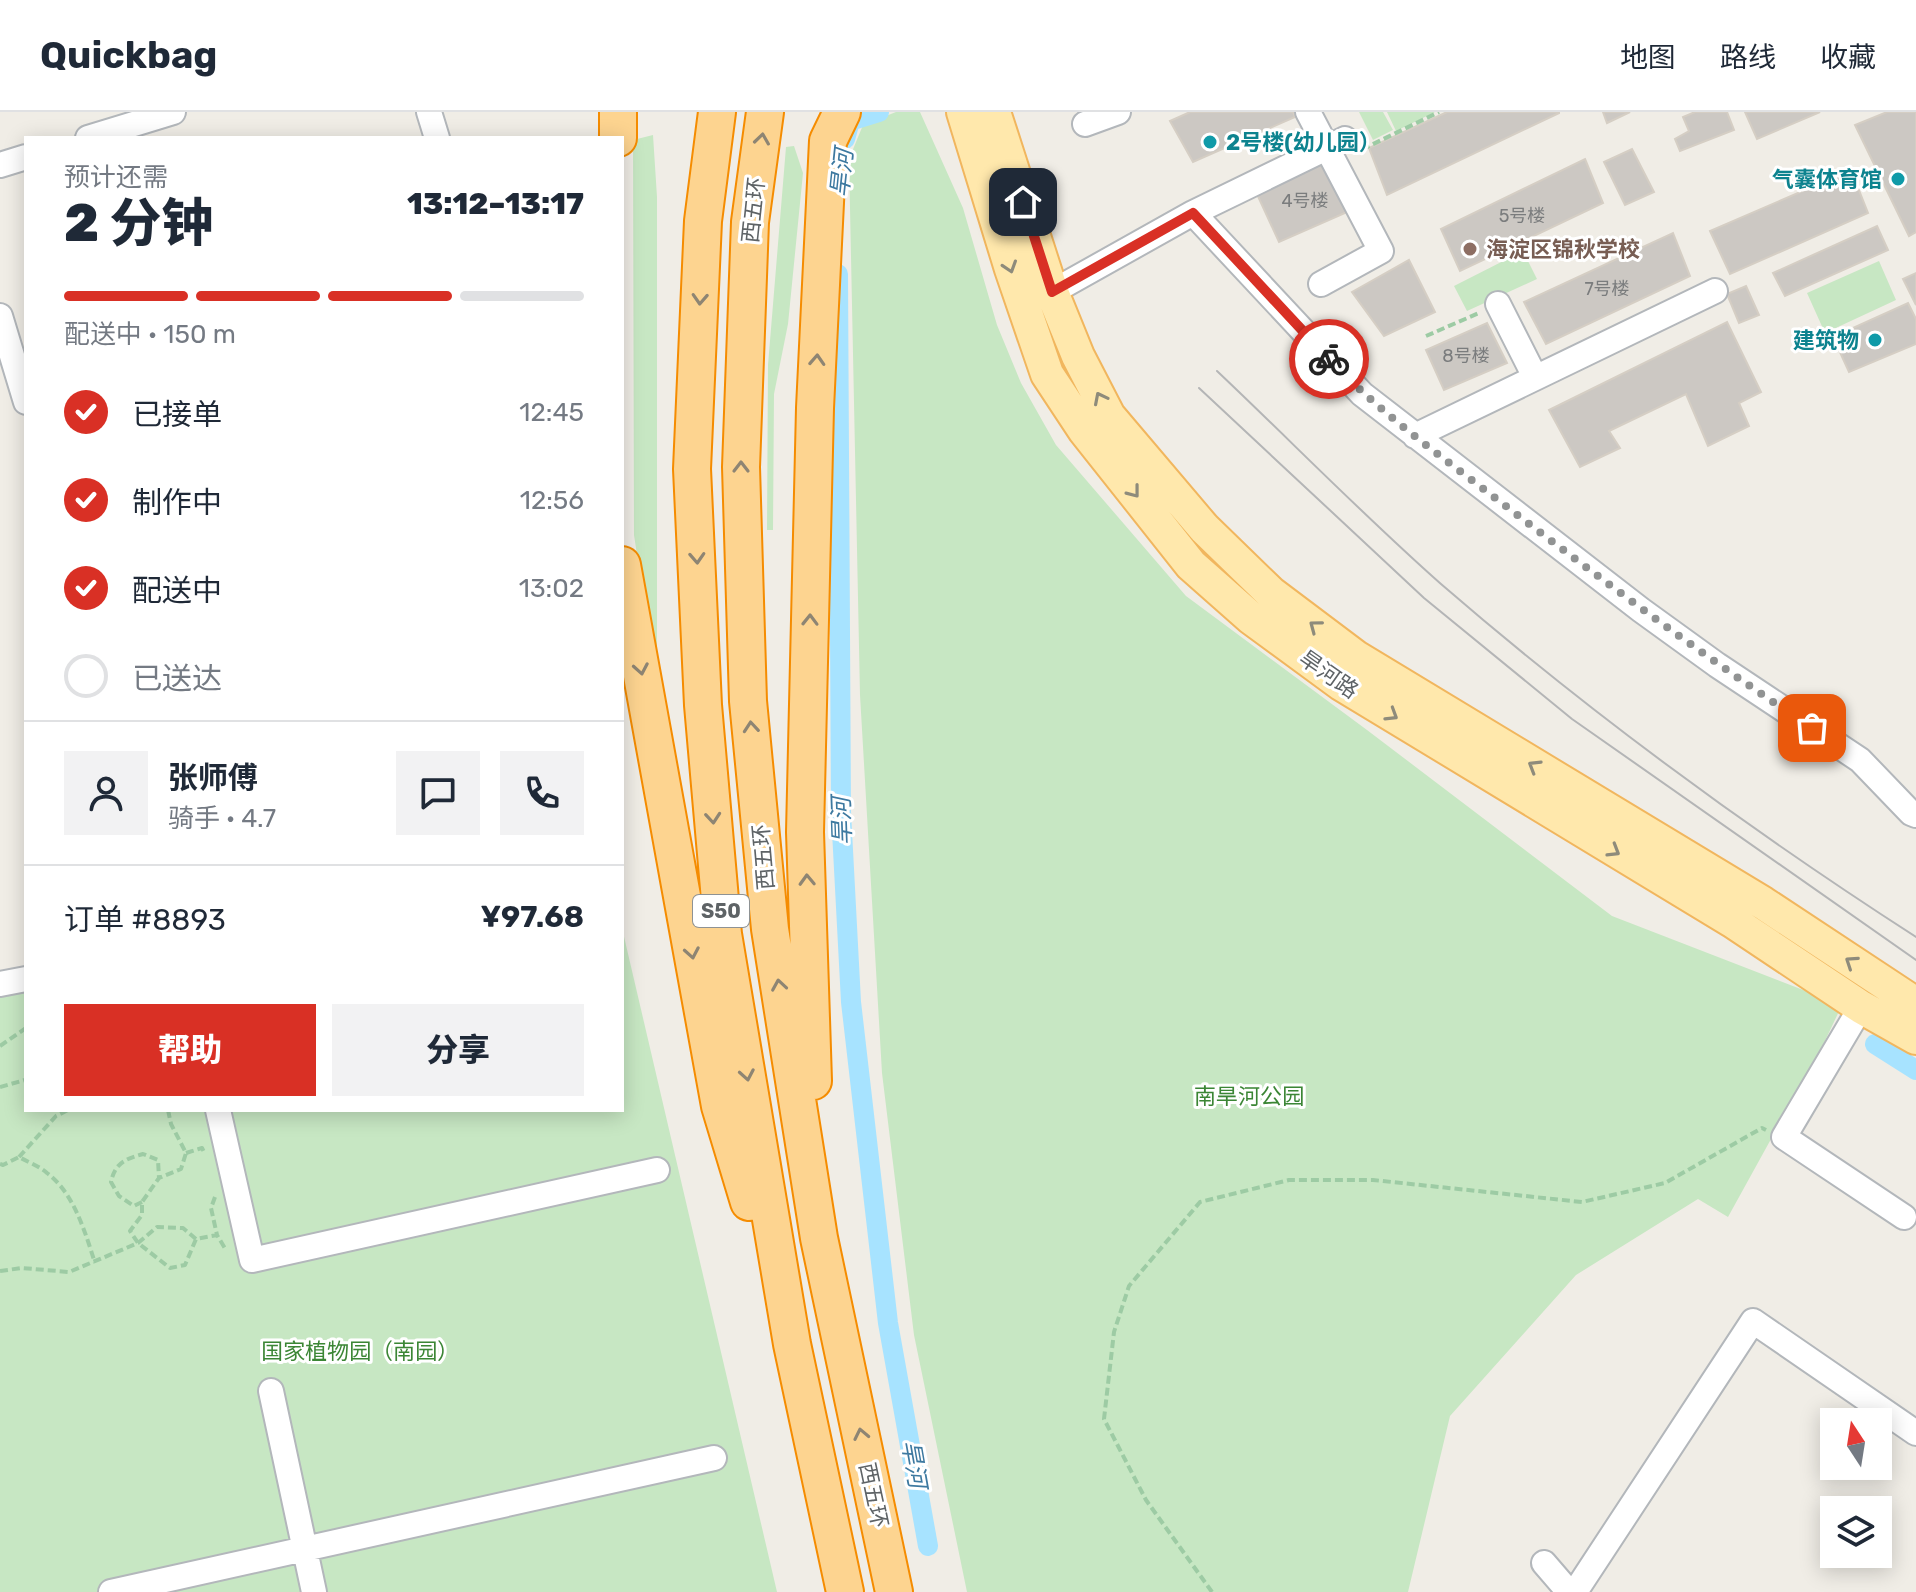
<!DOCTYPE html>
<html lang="zh">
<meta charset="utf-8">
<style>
:root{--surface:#fff;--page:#f2f2f3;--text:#1f2937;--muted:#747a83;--line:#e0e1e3;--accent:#d93025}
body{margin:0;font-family:Rubik,"Noto Sans SC",sans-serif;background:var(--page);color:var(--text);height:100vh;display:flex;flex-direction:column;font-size:30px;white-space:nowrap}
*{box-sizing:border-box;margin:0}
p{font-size:26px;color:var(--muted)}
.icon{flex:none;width:44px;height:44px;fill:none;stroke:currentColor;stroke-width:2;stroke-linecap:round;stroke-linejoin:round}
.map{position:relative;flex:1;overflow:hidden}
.side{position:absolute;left:24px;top:24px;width:600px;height:976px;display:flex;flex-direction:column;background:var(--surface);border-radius:0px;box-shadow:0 4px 20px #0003}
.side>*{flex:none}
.needle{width:52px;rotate:348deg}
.tools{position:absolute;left:1820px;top:1296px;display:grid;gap:16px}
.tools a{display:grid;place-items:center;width:72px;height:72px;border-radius:0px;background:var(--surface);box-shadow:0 4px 20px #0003;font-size:40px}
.pin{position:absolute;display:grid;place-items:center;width:68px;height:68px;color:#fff;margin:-34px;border-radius:16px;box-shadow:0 4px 12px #0006}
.courier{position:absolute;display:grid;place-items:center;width:80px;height:80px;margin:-40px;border:6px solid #d93025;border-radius:50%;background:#fff;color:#222;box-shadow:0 2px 10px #0007}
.summary em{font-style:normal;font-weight:800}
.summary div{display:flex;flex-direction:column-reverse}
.summary{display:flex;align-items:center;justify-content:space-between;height:136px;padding:0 40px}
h1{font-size:52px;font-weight:800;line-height:60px}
.bar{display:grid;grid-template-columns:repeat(4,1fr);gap:12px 8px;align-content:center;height:96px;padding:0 40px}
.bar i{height:10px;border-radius:6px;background:var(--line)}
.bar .on{background:var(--accent)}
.bar p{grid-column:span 4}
.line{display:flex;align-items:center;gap:20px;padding:0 40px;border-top:2px solid var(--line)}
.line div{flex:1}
.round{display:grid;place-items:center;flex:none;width:84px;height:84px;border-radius:0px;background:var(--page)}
ol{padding:0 40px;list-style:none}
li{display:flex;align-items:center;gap:24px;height:88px}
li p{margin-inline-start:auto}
li .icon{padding:8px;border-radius:50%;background:var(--accent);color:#fff;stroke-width:4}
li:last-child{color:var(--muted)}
li i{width:44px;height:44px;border:4px solid var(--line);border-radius:50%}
.cta{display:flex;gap:16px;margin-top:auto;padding:16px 40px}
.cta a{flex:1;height:92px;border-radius:0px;background:var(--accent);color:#fff;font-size:32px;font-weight:800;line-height:92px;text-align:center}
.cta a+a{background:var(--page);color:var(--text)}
header{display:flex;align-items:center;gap:48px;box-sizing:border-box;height:112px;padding:0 40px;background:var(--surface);border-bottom:2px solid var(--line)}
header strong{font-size:38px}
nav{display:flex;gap:44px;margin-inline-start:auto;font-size:28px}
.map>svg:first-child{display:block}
.green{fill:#c7e7c3}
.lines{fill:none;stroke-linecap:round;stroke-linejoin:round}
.canal{stroke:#a7e3ff;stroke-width:20}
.building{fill:#ccc8c3;stroke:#d5cec4;stroke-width:2}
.minor-casing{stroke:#b3b7bb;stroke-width:28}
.major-casing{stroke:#f1b65e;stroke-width:36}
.highway-casing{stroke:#f58c01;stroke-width:40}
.path{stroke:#9dcba4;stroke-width:4;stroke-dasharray:8 4;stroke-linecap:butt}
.minor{stroke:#fff;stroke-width:24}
.major{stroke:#ffe8ac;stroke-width:32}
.highway{stroke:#fdd490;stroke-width:36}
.tram{stroke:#b4b5b6;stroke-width:2}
.oneway{stroke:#8e8573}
.oneway2{stroke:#8e8b7b}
.done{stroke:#919393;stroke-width:8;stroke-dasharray:0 14.4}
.route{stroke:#d93025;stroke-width:10}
.culture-dot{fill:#0f9aa8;stroke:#fff;stroke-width:3}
.education-dot{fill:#8d6e63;stroke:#fff;stroke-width:3}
.labels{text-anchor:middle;stroke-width:6;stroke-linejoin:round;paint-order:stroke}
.number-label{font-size:18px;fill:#7a7c7d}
.shield{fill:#fff;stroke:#8e9294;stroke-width:2}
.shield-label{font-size:20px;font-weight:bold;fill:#5e6366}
.culture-label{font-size:22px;font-weight:bold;fill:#0d838f;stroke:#fff;text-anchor:end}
.street-label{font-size:22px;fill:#5e6366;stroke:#fff}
.education-label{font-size:22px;font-weight:bold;fill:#785e54;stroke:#fff;text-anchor:start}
.park-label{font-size:22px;fill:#3b8635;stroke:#fff}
.water-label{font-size:24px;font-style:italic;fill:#3d79a0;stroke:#fff}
</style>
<header>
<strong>Quickbag</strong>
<nav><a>地图</a><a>路线</a><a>收藏</a></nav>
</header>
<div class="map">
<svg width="1916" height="1480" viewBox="0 0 1916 1480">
<rect width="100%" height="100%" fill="#f0ede6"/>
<path class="green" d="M896,0H920L963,96L997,213L1021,271L1056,333L1186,484L1367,618L1612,804L1842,893L1823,933L1728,1105L1698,1087L1576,1163L1450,1304L1408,1480H967L914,1223L882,961L860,583L849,47L863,13Z
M1359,0H1383L1393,18L1373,28Z
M1387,0H1435L1396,19Z
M653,23L657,85V575L634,423L633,28Z
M794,34L803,61L788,212L774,282L773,418H767L768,253L786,35Z
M1523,139L1537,167L1467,199L1454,174Z
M1879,149L1896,188L1825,221L1807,181Z
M622,816L777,1480H0V865L26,859V998H622Z"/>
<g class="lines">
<path class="canal" d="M845,27L850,9L879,0
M838,162L841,700L851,890L888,1211L928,1434
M1875,932L1916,958"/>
</g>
<path class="building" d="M1190,0H1293L1295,5L1193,50L1170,9Z
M1447,0H1559V1L1387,83L1369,36Z
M1603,0H1630L1607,11Z
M1695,0H1727L1734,18L1680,39L1675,27L1689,19L1683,5Z
M1745,0H1820L1757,27Z
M1887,0H1916V120L1909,124L1855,13Z
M1632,37L1654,80L1625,93L1604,50Z
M1329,46L1354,97L1279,130L1256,80Z
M1585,47L1603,91L1460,159L1441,117Z
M1851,58L1868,101L1730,162L1710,119Z
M1877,114L1888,138L1785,184L1773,161Z
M1673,121L1690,164L1546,232L1524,190Z
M1409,148L1435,200L1384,224L1352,180Z
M1916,161V193L1903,167Z
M1746,174L1759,203L1739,211L1727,182Z
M1908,191L1916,207V232L1849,260L1833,225Z
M1727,210L1761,280L1739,291L1749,314L1708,334L1686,282L1609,319L1620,336L1580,355L1549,298Z
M1487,211L1507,251L1444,278L1426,238Z"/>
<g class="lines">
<defs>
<path id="minor" d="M429,0L437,26
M1308,0L1381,139L1321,172
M1085,12L1118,0
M88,26L173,0
M0,53L26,45
M1193,101L1345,27
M1052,180L1193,101L1362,282L1641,498L1717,553L1860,648L1911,701L1916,703
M1498,192L1535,265
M0,204L26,290
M1415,324L1715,179
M0,872L26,867
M1861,895L1784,1025L1904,1105
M218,998L252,1148L657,1058
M271,1279L314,1480
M1544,1451L1569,1480
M111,1480L714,1346
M1575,1480L1753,1209L1916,1321"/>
<path id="major" d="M963,0L1011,157L1047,262L1084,318L1191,453L1251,506L1341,572L1732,809L1861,895L1916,926
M994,0L1052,180L1078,244L1109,304L1204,416L1271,481L1356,545L1763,791L1916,892"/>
<path id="highway" d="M618,0V26
M717,0L703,109L692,357L703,593L723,822L792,1232L845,1480
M765,0L750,110L741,355L748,589L770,817L819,1126L894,1480
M622,453L720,994L749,1090
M813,969L805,720L815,296L828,29L842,0"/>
</defs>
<use href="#minor" class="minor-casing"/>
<use href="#major" class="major-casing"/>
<use href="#highway" class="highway-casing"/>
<path class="path" d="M1364,33L1365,36L1439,0
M1426,224L1479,201
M0,934L26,916
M0,975L25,968
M168,998L171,1012L186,1041L181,1057L159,1066L142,1090V1103L130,1119L138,1131L170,1156L185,1153L196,1127
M186,1041L202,1036L204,1040
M19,1045L56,1004L68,998
M0,1052L3,1053L19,1045C28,1050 39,1054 47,1061C74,1081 85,1120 95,1151
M215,1085L211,1096L217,1123
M142,1090L134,1094L119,1084L111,1070C115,1051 125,1047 143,1042L158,1048L159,1066
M0,1159L22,1156L69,1160L138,1131L157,1115L183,1116L196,1127L217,1123L226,1138
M1212,1480L1146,1388L1104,1307L1114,1220L1129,1174L1200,1090L1289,1068H1373L1582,1090L1665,1071L1762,1016L1766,1018"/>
<use href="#minor" class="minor"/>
<use href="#major" class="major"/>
<use href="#highway" class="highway"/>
<path class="tram" d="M1217,259C1292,330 1364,404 1441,472C1590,601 1750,718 1916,825
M1199,276L1424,486L1572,607L1916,848"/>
</g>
<defs><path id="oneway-chevron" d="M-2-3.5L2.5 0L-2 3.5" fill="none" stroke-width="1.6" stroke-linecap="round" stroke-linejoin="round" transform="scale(2)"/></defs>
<g class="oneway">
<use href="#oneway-chevron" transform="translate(762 27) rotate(-82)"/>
<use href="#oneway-chevron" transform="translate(700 187) rotate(93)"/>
<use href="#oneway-chevron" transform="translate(817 248) rotate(-87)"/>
<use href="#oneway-chevron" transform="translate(741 355) rotate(-90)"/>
<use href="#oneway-chevron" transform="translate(697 446) rotate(87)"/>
<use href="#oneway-chevron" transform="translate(810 508) rotate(-89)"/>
<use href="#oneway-chevron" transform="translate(641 557) rotate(80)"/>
<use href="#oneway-chevron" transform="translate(751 615) rotate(-95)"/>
<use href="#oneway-chevron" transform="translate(713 706) rotate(85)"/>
<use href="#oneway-chevron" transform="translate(807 768) rotate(-92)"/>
<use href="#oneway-chevron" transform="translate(692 841) rotate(80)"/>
<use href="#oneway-chevron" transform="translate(779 873) rotate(-99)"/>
<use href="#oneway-chevron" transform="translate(747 963) rotate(80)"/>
<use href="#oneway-chevron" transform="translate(861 1322) rotate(-102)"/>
</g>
<g class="oneway2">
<use href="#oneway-chevron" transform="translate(1010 155) rotate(72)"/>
<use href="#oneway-chevron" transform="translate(1100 286) rotate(-117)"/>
<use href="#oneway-chevron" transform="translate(1134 380) rotate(52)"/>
<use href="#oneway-chevron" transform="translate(1315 514) rotate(-143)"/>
<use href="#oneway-chevron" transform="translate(1392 603) rotate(32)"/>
<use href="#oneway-chevron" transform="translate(1534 654) rotate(-149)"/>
<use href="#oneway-chevron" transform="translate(1614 739) rotate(31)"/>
<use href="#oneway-chevron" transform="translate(1851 850) rotate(-146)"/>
</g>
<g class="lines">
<path class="done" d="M1329,247C1383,304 1449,350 1511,398C1610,474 1709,548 1812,616"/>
<path class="route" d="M1023,90L1052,180L1193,101L1329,247"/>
</g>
<g class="culture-dot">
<circle cx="1210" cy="30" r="8"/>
<circle cx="1898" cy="67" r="8"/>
<circle cx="1875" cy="228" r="8"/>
</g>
<circle class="education-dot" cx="1470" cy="137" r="8"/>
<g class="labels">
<g class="number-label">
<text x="1305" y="95">4号楼</text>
<text x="1522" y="110">5号楼</text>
<text x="1607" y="183">7号楼</text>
<text x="1466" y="250">8号楼</text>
</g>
<rect class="shield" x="693" y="783" width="56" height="32" rx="6"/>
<g class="shield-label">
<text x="721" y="806">S50</text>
</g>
<g class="culture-label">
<text x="1226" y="38" text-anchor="start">2号楼(幼儿园）</text>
<text x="1882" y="75">气囊体育馆</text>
<text x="1859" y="236">建筑物</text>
</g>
<g class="street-label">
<text transform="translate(753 98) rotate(-84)" y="8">西五环</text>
<text transform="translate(1329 562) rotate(35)" y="8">旱河路</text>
<text transform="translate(763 745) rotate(-95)" y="8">西五环</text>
<text transform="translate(874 1383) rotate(78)" y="8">西五环</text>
</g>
<g class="education-label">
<text x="1486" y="145">海淀区锦秋学校</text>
</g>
<g class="park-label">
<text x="1249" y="992">南旱河公园</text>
<text x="360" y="1247">国家植物园（南园）</text>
</g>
<g class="water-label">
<text transform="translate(842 61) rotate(-84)" y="8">旱河</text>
<text transform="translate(842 709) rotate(-92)" y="8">旱河</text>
<text transform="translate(914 1352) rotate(80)" y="8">旱河</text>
</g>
</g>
</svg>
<div class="tools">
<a><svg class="needle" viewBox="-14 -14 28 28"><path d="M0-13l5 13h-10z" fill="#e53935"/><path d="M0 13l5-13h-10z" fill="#747a83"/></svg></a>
<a><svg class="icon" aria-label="layers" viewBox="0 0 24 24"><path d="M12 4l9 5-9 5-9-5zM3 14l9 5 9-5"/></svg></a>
</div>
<div class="pin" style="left:1812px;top:616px;background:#ea580c"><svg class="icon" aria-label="bag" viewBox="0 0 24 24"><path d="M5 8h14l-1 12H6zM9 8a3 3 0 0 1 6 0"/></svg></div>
<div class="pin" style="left:1023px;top:90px;background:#1f2937"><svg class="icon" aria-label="home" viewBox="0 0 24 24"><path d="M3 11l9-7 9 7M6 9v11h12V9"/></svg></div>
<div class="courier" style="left:1329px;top:247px"><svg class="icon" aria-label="bike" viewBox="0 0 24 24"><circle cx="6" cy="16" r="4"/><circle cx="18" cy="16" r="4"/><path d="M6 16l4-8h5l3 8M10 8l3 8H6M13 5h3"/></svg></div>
<section class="side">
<div class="summary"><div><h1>2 分钟</h1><p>预计还需</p></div><em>13:12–13:17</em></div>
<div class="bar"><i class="on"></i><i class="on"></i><i class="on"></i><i></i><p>配送中 · 150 m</p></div>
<ol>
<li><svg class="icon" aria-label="check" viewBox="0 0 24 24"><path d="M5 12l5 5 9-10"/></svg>已接单<p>12:45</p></li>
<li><svg class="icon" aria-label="check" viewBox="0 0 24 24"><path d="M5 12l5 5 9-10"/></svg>制作中<p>12:56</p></li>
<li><svg class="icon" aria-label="check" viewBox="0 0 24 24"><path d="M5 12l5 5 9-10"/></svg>配送中<p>13:02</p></li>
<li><i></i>已送达</li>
</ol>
<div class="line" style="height:144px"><a class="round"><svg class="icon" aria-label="person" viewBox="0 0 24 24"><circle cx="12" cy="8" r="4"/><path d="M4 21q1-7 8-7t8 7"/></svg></a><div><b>张师傅</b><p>骑手 · 4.7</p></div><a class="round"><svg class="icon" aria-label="chat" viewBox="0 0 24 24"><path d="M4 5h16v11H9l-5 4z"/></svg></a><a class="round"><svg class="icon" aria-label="phone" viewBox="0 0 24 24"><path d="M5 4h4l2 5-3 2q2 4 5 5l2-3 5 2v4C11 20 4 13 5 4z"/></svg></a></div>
<div class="line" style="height:104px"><div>订单 #8893</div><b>¥97.68</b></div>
<div class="cta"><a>帮助</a><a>分享</a></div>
</section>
</div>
